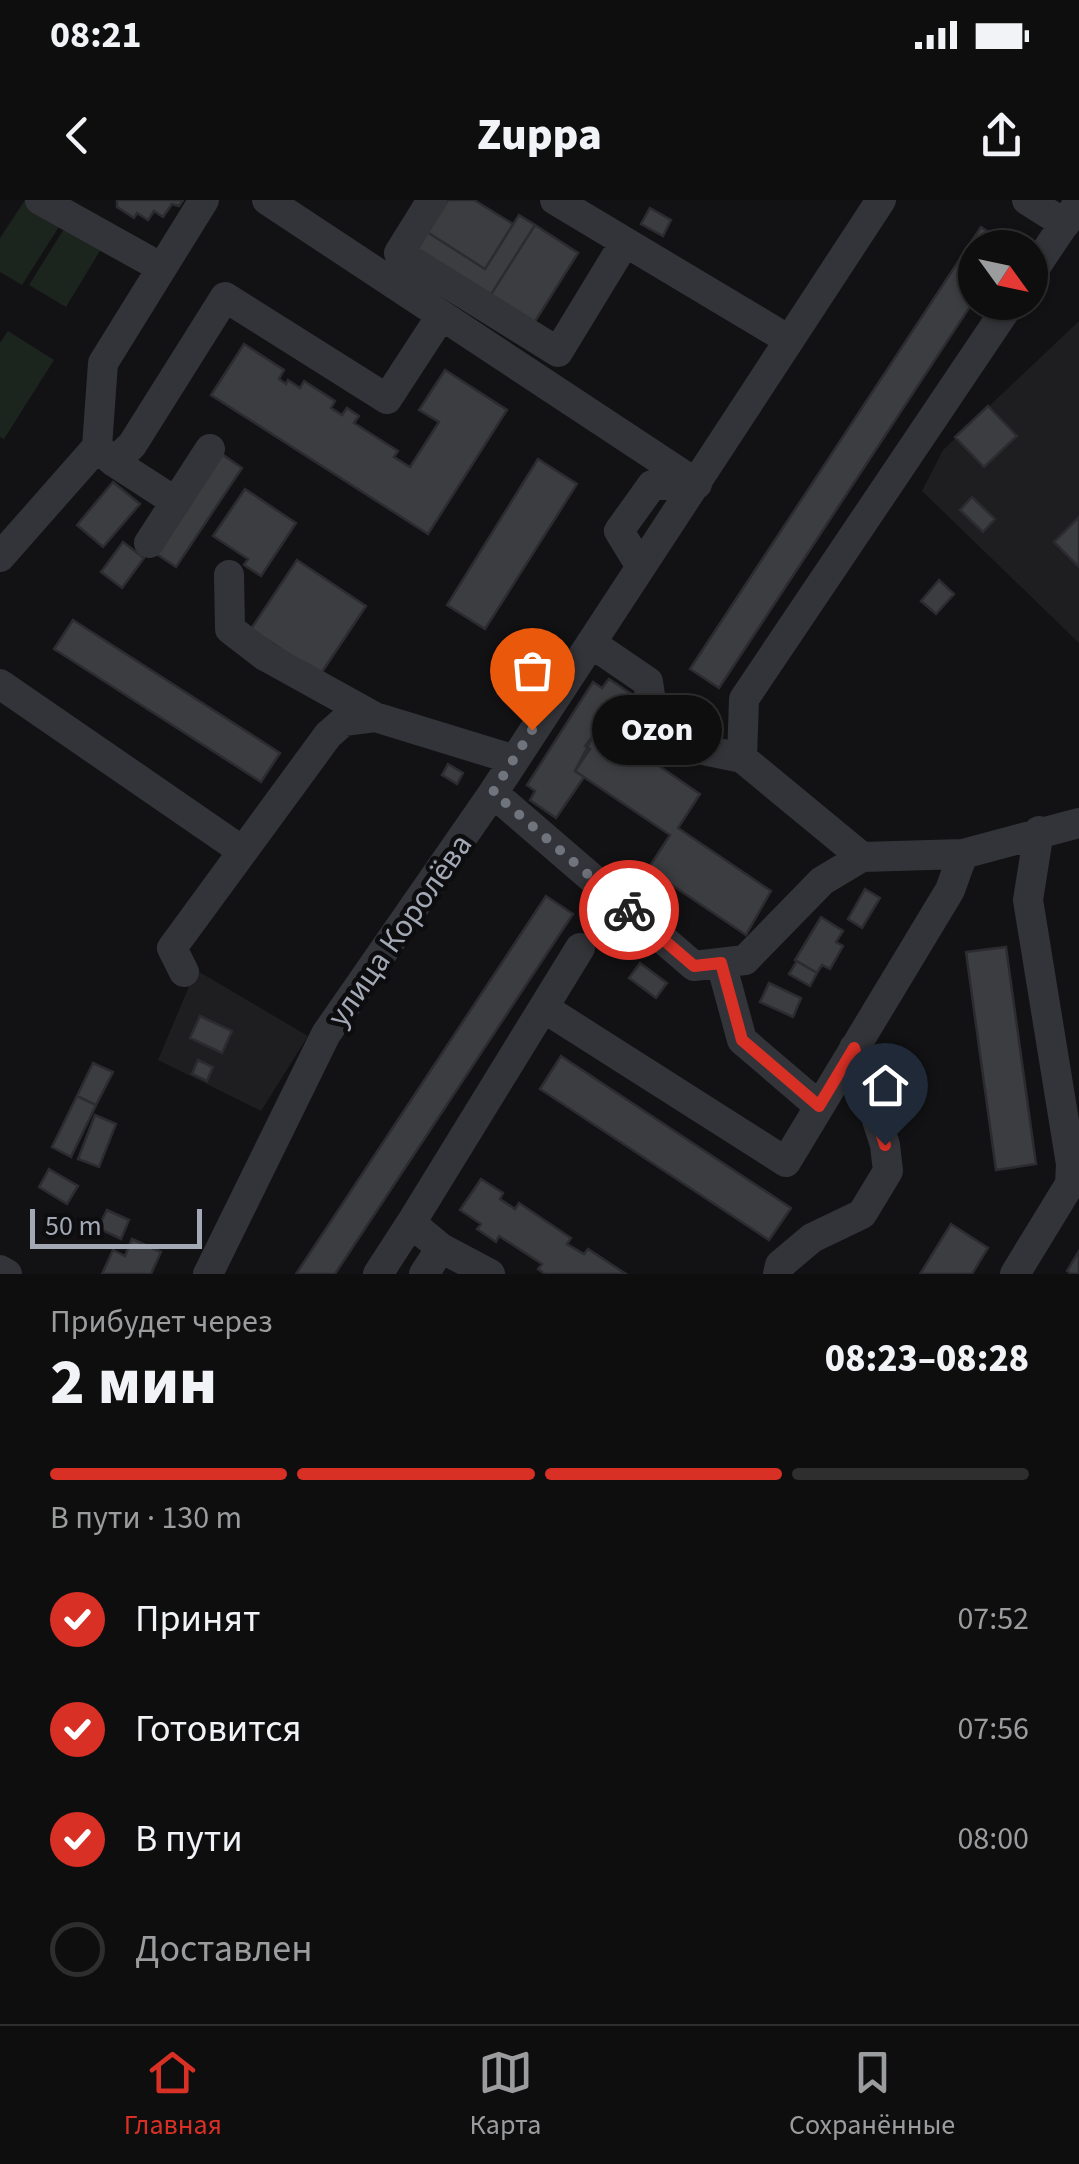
<!DOCTYPE html>
<html lang="ru">
<meta charset="utf-8">
<style>
:root{--surface:#0e0e0f;--page:#171718;--text:#f1f3f6;--muted:#9b9c9e;--line:#2e2e2f;--accent:#d93025}
body{margin:0;font-family:"Source Sans 3",sans-serif;background:var(--page);color:var(--text);height:100vh;display:flex;flex-direction:column;font-size:38px;white-space:nowrap}
*{box-sizing:border-box;margin:0}
p{font-size:32px;color:var(--muted)}
.icon{flex:none;width:55px;height:55px;fill:none;stroke:currentColor;stroke-width:2;stroke-linecap:round;stroke-linejoin:round}
.map{position:relative;height:1074px;overflow:hidden}
.side{display:flex;flex-direction:column;background:var(--surface);flex:1}
.side>*{flex:none}
.needle{width:65px;rotate:123deg}
.tools{position:absolute;left:958px;top:30px;display:grid;gap:20px}
.tools a{display:grid;place-items:center;width:90px;height:90px;border-radius:50%;background:var(--surface);box-shadow:0 2px 8px #0004,0 0 0 2px var(--line);font-size:50px}
.scale{position:absolute;left:30px;bottom:25px;width:172px;box-sizing:border-box;padding-left:10px;border:5px solid #a3a8b5;border-top:0;font-size:28px;line-height:35px;white-space:nowrap;color:#a3a8b5;-webkit-text-stroke:8px #0d0d0f;paint-order:stroke}
.pin{position:absolute;display:grid;place-items:center;width:85px;height:85px;color:#fff;margin:-102px -42px;border-radius:50% 50% 50% 0;rotate:-45deg;box-shadow:0 0 10px #0007}
.pin .icon{rotate:45deg}
.courier{position:absolute;display:grid;place-items:center;width:100px;height:100px;margin:-50px;border:8px solid #d93025;border-radius:50%;background:#fff;color:#222;box-shadow:0 2px 12px #0007}
.bubble{position:absolute;height:70px;border-radius:35px;background:var(--surface);box-shadow:0 2px 8px #0004,0 0 0 2px var(--line);font-size:32px;font-weight:800;line-height:70px;text-align:center}
.summary em{font-style:normal;font-weight:800}
.summary div{display:flex;flex-direction:column-reverse}
.summary{display:flex;align-items:center;justify-content:space-between;height:170px;padding:0 50px}
h1{font-size:65px;font-weight:800;line-height:75px}
.bar{display:grid;grid-template-columns:repeat(4,1fr);gap:15px 10px;align-content:center;height:120px;padding:0 50px}
.bar i{height:12px;border-radius:8px;background:var(--line)}
.bar .current{background:var(--accent)}
.bar p{grid-column:span 4}
ol{padding:0 50px;list-style:none}
li{display:flex;align-items:center;gap:30px;height:110px}
li p{margin-inline-start:auto}
li .icon{padding:10px;border-radius:50%;background:var(--accent);color:#fff;stroke-width:4}
li:last-child{color:var(--muted)}
li i{width:55px;height:55px;border:5px solid var(--line);border-radius:50%}
.status{display:flex;justify-content:space-between;align-items:center;height:70px;padding:0 50px;background:var(--surface);direction:ltr}
.status svg{height:28px;fill:currentColor}
header{display:flex;justify-content:space-between;align-items:center;height:130px;padding:0 50px;background:var(--surface);font-size:45px;font-weight:800}
.dock{display:flex;justify-content:space-around;align-items:center;height:140px;border-top:2px solid var(--line);background:var(--surface);font-size:28px;color:var(--muted)}
.dock a{display:grid;justify-items:center;gap:5px}
.dock .current{color:var(--accent)}
.map>svg:first-child{display:block}
.built{fill:#1e1e21}
.green{fill:#1c241e}
.building{fill:#3c3d41;stroke:#2c2c30;stroke-width:2.5}
.lines{fill:none;stroke-linecap:round;stroke-linejoin:round}
.minor{stroke:#333439;stroke-width:30}
.done{stroke:#70747d;stroke-width:10;stroke-dasharray:0 18}
.route{stroke:#d93025;stroke-width:12}
.labels{text-anchor:middle;stroke-width:9;stroke-linejoin:round;paint-order:stroke}
.street-label{font-size:32px;fill:#a3a8b5;stroke:#0d0d0f}
</style>
<div class="status"><b>08:21</b><svg viewBox="0 0 49 12"><path d="M0 12V9h3v3zM5 12V6h3v6zM10 12V3h3v9zM15 12V0h3v12zM26 1h20v11H26zM47 4h2v5h-2z"/></svg></div>
<header><svg class="icon" aria-label="back" viewBox="0 0 24 24"><path d="M15 5l-7 7 7 7"/></svg>Zuppa<svg class="icon" aria-label="share" viewBox="0 0 24 24"><path d="M12 15V3M7 8l5-5 5 5M5 13v7h14v-7"/></svg></header>
<div class="map">
<svg width="1079" height="1074" viewBox="0 0 1079 1074">
<rect width="100%" height="100%" fill="#121214"/>
<path class="built" d="M1079,121V443L922,291L943,250Z
M196,770L308,836L261,911L158,860Z"/>
<path class="green" d="M25,0L62,22L22,85L0,72V38Z
M67,24L104,44L66,107L29,85Z
M8,131L54,160L4,239L0,237V143Z"/>
<path class="building" d="M117,0H183L179,6L172,4L163,17L154,11L148,20L137,13L134,18L117,7Z
M448,0H474L513,24L485,69L427,32Z
M650,8L671,20L663,36L641,24Z
M519,15L535,25L490,96L416,50L427,32L485,69Z
M535,25L578,53L534,123L490,96Z
M981,27L1010,46L975,48V99L719,488L690,469Z
M244,144L284,170L279,179L286,184L288,180L300,188L304,181L335,201L331,208L342,215L347,208L359,216L354,223L398,251L394,257L410,267L439,222L419,210L445,170L507,210L428,334L211,195Z
M988,206L1017,236L984,267L955,237Z
M222,254L242,268L176,367L155,353Z
M538,259L577,284L485,429L447,405Z
M113,282L140,304L103,347L77,325Z
M245,289L296,323L261,376L244,365L248,359L213,336Z
M972,297L995,319L983,332L960,310Z
M1079,317V367L1054,342Z
M123,342L144,358L122,388L101,372Z
M297,360L366,406L320,475L251,429Z
M939,380L954,394L936,414L921,401Z
M73,420L280,553L261,582L54,449Z
M609,479L636,497L624,514L615,508L585,546L590,549L575,571L584,577L556,618L530,600L535,591L527,585L593,482L602,488Z
M599,525L700,594L678,628L771,691L746,735L648,669L670,635L575,571Z
M448,564L463,573L457,584L442,575Z
M865,689L880,698L862,728L848,719Z
M546,696L573,714L335,1074H296Z
M821,717L843,731L836,742L843,746L830,769L822,765L817,773L795,760Z
M1006,747L1036,964L996,970L966,752Z
M797,761L817,773L810,786L789,774Z
M640,763L667,783L656,798L629,778Z
M769,783L801,798L793,817L760,802Z
M200,816L232,831L222,853L190,838Z
M561,856L791,1008L769,1040L540,889Z
M198,860L213,867L207,881L192,874Z
M93,863L113,872L96,905L77,896Z
M77,896L96,905L71,957L52,947Z
M95,915L116,924L99,967L78,959Z
M49,969L78,986L67,1004L39,987Z
M481,979L503,993L500,999L515,1009L519,1003L571,1038L567,1044L584,1054L588,1049L626,1074H545L538,1069L542,1064L499,1036L496,1042L477,1029L481,1024L460,1010Z
M107,1010L129,1020L121,1039L98,1028Z
M951,1024L988,1048L972,1074H920Z
M132,1039L161,1052L151,1074H102L113,1050L125,1056Z
M1079,1051V1074H1071L1067,1071Z"/>
<g class="lines">
<path class="minor" d="M40,0L162,68
M267,0L697,284
M432,0L399,53L558,152L625,42
M555,0L789,140
M1027,0L1065,24
M1030,75L1079,2
M97,247L114,262L132,245L225,97L387,199L441,116
M114,262L176,302
M149,343L210,249
M0,357L97,247L103,163L204,0
M641,367L619,331L652,285L697,284
M229,375L230,429L265,456L375,517
M591,443L648,482L654,522L679,545L742,558
M0,484L241,650
M493,593L694,766L745,760L822,681L862,657L963,654L1079,623
M862,657L742,558L744,499L1011,102
M721,763L742,840L819,906
M184,772L172,748L328,535L344,521L375,517L512,559
M544,808L786,962L950,690L963,654
M411,1023L580,748
M0,1070L7,1074
M208,1074L326,834L493,593L881,0
M378,1074L411,1023L441,1048
M424,1074L441,1048L490,1074
M778,1074L780,1065L812,1038L862,1014L888,971L885,945L854,848
M1015,1074L1070,984L1071,964L1028,700L1039,631"/>
</g>
<g class="lines">
<path class="done" d="M532,530L493,592L629,710"/>
<path class="route" d="M629,710L694,766L721,763L742,840L819,906L854,848L885,945"/>
</g>
<g class="labels">
<g class="street-label">
<text transform="translate(399 730) rotate(-55)" y="11">улица Королёва</text>
</g>
</g>
</svg>
<div class="tools">
<a><svg class="needle" viewBox="-14 -14 28 28"><path d="M0-13l5 13h-10z" fill="#e53935"/><path d="M0 13l5-13h-10z" fill="#9b9c9e"/></svg></a>
</div>
<div class="scale">50 m</div>
<div class="pin" style="left:532px;top:530px;background:#ea580c"><svg class="icon" aria-label="bag" viewBox="0 0 24 24"><path d="M5 8h14l-1 12H6zM9 8a3 3 0 0 1 6 0"/></svg></div>
<div class="pin" style="left:885px;top:945px;background:#1f2937"><svg class="icon" aria-label="home" viewBox="0 0 24 24"><path d="M3 11l9-7 9 7M6 9v11h12V9"/></svg></div>
<div class="courier" style="left:629px;top:710px"><svg class="icon" aria-label="bike" viewBox="0 0 24 24"><circle cx="6" cy="16" r="4"/><circle cx="18" cy="16" r="4"/><path d="M6 16l4-8h5l3 8M10 8l3 8H6M13 5h3"/></svg></div>
<div class="bubble" style="left:592px;top:495px;width:130px">Ozon</div>
</div>
<section class="side">
<div class="summary"><div><h1>2 мин</h1><p>Прибудет через</p></div><em>08:23–08:28</em></div>
<div class="bar"><i class="current"></i><i class="current"></i><i class="current"></i><i></i><p>В пути · 130 m</p></div>
<ol>
<li><svg class="icon" aria-label="check" viewBox="0 0 24 24"><path d="M5 12l5 5 9-10"/></svg>Принят<p>07:52</p></li>
<li><svg class="icon" aria-label="check" viewBox="0 0 24 24"><path d="M5 12l5 5 9-10"/></svg>Готовится<p>07:56</p></li>
<li><svg class="icon" aria-label="check" viewBox="0 0 24 24"><path d="M5 12l5 5 9-10"/></svg>В пути<p>08:00</p></li>
<li><i></i>Доставлен</li>
</ol>
</section>
<nav class="dock">
<a class="current"><svg class="icon" aria-label="home" viewBox="0 0 24 24"><path d="M3 11l9-7 9 7M6 9v11h12V9"/></svg>Главная</a>
<a><svg class="icon" aria-label="map" viewBox="0 0 24 24"><path d="M3 6l6-2 6 2 6-2v14l-6 2-6-2-6 2zM9 4v14M15 6v14"/></svg>Карта</a>
<a><svg class="icon" aria-label="saved" viewBox="0 0 24 24"><path d="M7 4h10v16l-5-4-5 4z"/></svg>Сохранённые</a>
</nav>
